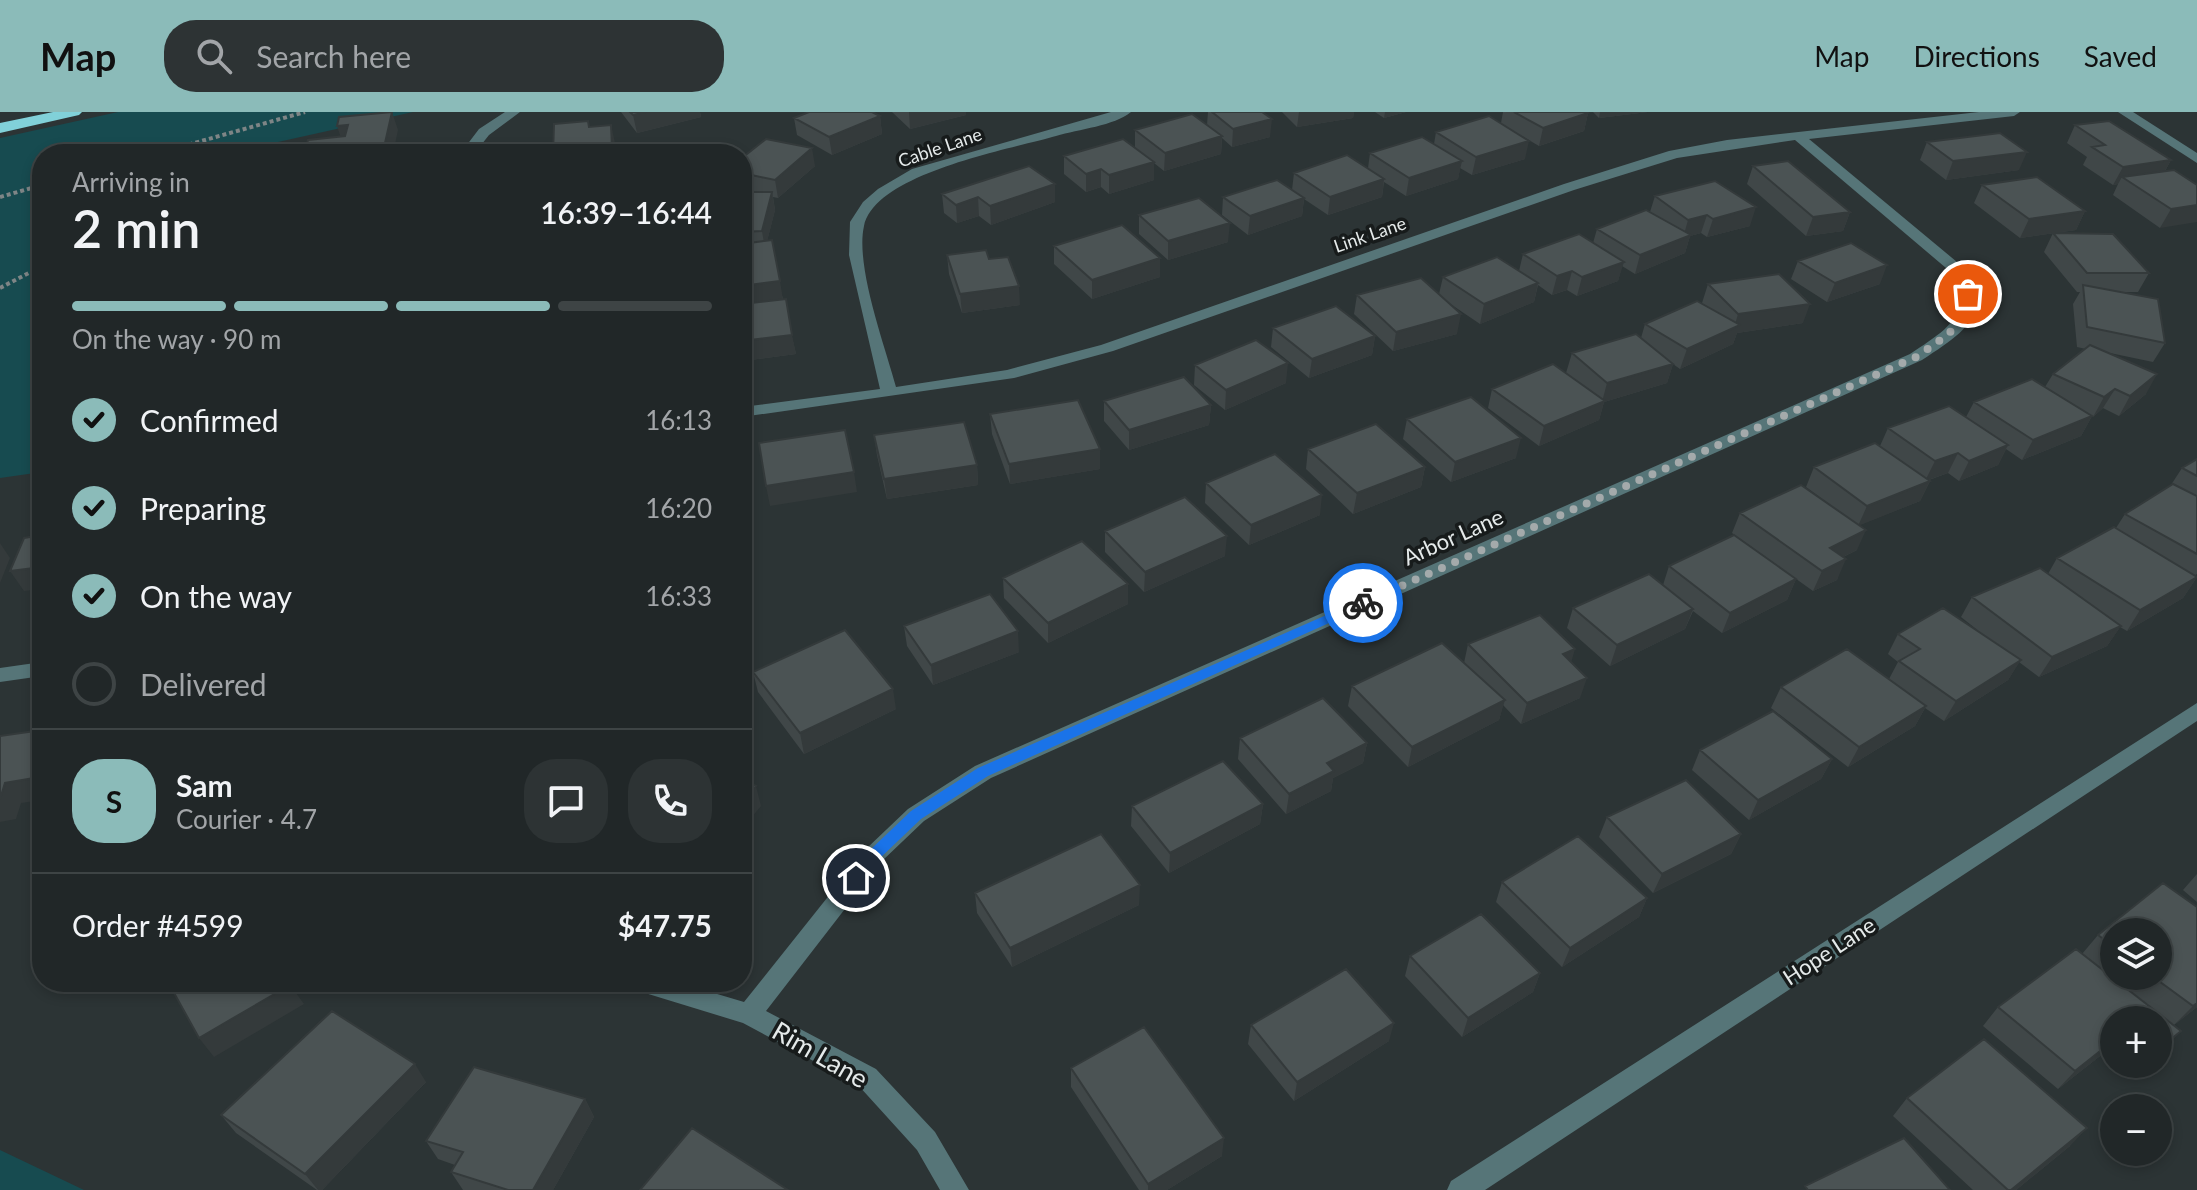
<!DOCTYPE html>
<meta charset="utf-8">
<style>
:root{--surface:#212728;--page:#2d3334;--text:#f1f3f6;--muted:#a2a5a8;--line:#3e4445;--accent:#8bbbb9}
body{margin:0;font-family:Lato,sans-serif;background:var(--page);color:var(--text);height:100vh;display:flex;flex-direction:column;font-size:30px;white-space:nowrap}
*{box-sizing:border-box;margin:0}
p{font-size:26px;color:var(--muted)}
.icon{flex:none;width:44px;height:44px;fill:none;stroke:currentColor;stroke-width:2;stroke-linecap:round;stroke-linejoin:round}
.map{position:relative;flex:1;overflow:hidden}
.drawer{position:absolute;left:32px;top:32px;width:720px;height:848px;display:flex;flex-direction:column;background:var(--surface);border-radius:32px;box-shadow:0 4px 12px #0003,0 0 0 2px var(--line)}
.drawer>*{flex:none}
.tools{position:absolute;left:2100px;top:806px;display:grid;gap:16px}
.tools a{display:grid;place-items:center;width:72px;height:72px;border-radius:50%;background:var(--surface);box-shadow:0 4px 12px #0003,0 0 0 2px var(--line);font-size:40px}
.pin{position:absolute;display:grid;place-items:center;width:68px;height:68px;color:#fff;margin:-34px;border:4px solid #fff;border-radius:50%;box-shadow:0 2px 8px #0007}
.courier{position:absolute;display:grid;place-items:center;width:80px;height:80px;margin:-40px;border:6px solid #1a73e8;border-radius:50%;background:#fff;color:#222;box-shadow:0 2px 10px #0007}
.head em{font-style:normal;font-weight:600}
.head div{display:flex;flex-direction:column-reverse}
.head{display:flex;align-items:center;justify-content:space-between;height:136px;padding:0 40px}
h1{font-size:52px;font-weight:600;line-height:60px}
.bar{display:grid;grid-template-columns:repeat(4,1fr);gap:12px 8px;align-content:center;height:96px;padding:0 40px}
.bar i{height:10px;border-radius:6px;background:var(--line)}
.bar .current{background:var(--accent)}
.bar p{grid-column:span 4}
.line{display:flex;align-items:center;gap:20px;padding:0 40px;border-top:2px solid var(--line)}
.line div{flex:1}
.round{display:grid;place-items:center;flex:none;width:84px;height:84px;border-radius:32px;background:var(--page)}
ol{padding:0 40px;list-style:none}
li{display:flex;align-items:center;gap:24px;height:88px}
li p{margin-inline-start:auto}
li .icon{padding:8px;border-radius:50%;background:var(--accent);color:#111;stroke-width:4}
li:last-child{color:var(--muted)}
li i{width:44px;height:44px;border:4px solid var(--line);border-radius:50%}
header{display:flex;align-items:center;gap:48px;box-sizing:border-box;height:112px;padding:0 40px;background:var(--accent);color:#111}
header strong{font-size:38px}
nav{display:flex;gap:44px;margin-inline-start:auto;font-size:28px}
.search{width:560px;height:72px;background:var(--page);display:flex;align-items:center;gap:20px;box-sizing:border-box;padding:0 28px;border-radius:32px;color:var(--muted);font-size:30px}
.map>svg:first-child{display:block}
.green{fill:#174b50}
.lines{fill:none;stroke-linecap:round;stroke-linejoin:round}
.path{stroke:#7e8586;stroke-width:4;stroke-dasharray:4 3;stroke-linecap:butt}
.minor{fill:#567578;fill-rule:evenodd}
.highway{fill:#81d1d9;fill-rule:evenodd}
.wall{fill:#404748;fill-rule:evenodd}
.shaded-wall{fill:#343a3b}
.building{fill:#4b5354;stroke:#343a3b;stroke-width:2}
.route{fill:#1a73e8}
.done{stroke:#a4aaab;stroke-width:8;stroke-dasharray:0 14.4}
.labels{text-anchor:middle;stroke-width:7;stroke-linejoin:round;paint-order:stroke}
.far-street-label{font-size:18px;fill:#e5eaea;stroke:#171b1b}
.street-label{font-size:22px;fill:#e5eaea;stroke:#171b1b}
.near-street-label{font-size:26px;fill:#e5eaea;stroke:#171b1b}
</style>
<header>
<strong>Map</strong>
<div class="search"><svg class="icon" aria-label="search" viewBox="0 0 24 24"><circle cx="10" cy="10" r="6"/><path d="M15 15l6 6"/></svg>Search here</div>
<nav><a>Map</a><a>Directions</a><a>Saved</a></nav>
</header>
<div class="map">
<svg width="2197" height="1078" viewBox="0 0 2197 1078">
<rect width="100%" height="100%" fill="#2c3435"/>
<path class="green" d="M118,0H413L278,30L274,42H42V360L0,366V26Z
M0,1038L84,1078H0Z"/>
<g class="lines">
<path class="path" d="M155,42L305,0
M189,42L198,31
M0,85L42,73
M0,176L42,154"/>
<path class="minor" d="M505,0H520L489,23L474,42H460L479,17Z
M1111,0H1131C1114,14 1079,17 1056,24C1011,37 875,61 864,114C855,154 885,234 896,275L1007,258L1101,233L1564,72L1669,39L1727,28L1979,0H2020L2014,4L1809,27L1957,150C1993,204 1967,218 1922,248L991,666L924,709L882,749L766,899L876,957L935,1020L969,1078H940L917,1038L858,973L743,911L632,877L629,870H677L744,890L866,737L908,697L975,654L1910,242C1948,216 1976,203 1946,156L1795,28L1677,46L1574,78L1113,239L1014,266L742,305V295L880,277L849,143L850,110L863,90L878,77L912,57Z
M2118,0H2133L2197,41V51Z
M42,550V564L0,570V556Z
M2197,591V609L1485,1078H1447L1451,1069Z"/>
<path class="highway" d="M53,0H82L79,3L0,21V11Z"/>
</g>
<path class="wall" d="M621,0H700L701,5L637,21Z
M892,0H966V3L910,17Z
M1208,0H1262L1270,25L1232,35L1222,26L1221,42L1164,59L1154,51V68L1109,82L1101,75L1086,80L1064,62V44L1135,35V18L1207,13Z
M1282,0H1354L1353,6L1297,15Z
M1375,0H1406L1384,6Z
M1503,0L1588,1L1584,19L1539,34L1522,24L1525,47L1472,63L1460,56L1458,67L1406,84L1384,70L1382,85L1328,103L1304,87L1302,104L1248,123L1222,103L1223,85L1292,78L1294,61L1368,56L1370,41L1434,32L1436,20L1501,11Z
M1593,0H1648L1599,6Z
M880,4L882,22L832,43L797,23L794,6Z
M2075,13L2171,48L2165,59L2197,73L2160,116L2113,83L2118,72L2113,73L2083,53L2087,45L2067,31Z
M1927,30L2019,58L1946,68L1920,48Z
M742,46L815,54L778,86L773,85L775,98L767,129L783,187L796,242L742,249V80H751L742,78Z
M1753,54L1850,100L1843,119L1806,124L1747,72Z
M1982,73L2085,99L2076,118L2020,126L1974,91Z
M942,82L1055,90L991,113L979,104L957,111L944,101Z
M1655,84L1750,114L1707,125L1701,121L1690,124L1685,141L1635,162L1622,154L1618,169L1577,184L1567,178L1552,183L1538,173L1534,190L1480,212L1446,189L1457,222L1393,239L1354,202L1357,183L1439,182L1443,165L1519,159L1523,142L1593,131L1597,117L1650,100Z
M1139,103L1228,130L1168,148L1139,122Z
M2053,121L2149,161L2138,180H2124L2165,231L2153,250L2110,241L2146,282L2119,304L2103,296L2093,305L2092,304L2081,324L2022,348L2006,337L1998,353L1959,369L1948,361L1929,368L1930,369L1920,389L1859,413L1857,438L1843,445L1837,468L1813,479L1732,421L1740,401L1832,394L1806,375L1814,355L1880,334L1888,316L1966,305L1974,290L2045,275L2053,262L2086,237L2077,235L2073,192L2080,180H2077L2044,140Z
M1054,134L1160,146V165L1092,187L1054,152Z
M947,143L989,147L1020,193L962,201L949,162Z
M1798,149L1880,172L1827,190L1791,167Z
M1708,172L1803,211L1737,221L1733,232L1680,257L1673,252L1667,271L1604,290L1599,308L1539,334L1488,296L1492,277L1574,267L1566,261L1572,241L1641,226L1645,212L1702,191Z
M1273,216L1375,224L1372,243L1309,266L1271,235Z
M1195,253L1286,271L1225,298L1194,273Z
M1104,289L1211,293L1209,313L1129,338L1104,309Z
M990,302L1100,337V357L1010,372L992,322Z
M1407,307L1516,346L1451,370L1403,327Z
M874,323L977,353L978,373L887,387L877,343Z
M1308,337L1425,355L1421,375L1353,402L1306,357Z
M2197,347V462L2194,464L2197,465L2183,486L2127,519L2120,515L2107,534L2039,565L2019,550L2008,568L1944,609L1925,596L1915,614L1848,655L1771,596L1781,575L1889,567L1898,550L1888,542L1898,522L1990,528L1961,505L1972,485L2048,462L2057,446L2116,416L2125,402L2171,373L2182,356Z
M1206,371L1320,403L1249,433L1205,391Z
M1105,419L1225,444L1144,480L1105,440Z
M1669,454L1796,467L1787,488L1722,521L1693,499L1685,517L1610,554L1567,516L1573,496L1663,473Z
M1003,466L1128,472V492L1048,531L1004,486Z
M904,514L1019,540L933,573L907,534Z
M1468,532L1571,550L1580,586L1521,612L1503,593L1499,608L1408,655L1348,594L1352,574L1464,551Z
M753,560L896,597L804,642L758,580Z
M1240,626L1367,631L1363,651L1333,666L1331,679L1286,702L1238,647Z
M1700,638L1832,647L1821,667L1749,708L1692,658Z
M1263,692L1260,712L1169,761L1131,714L1132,694Z
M1607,705L1741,722L1731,742L1653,781L1599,725Z
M2197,762V790L2183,778Z
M1502,770L1647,786L1639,805L1562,855L1496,790Z
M975,781L1139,793L1012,855L977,801Z
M2197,795V895L2174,913L2163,938L2158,942V908H2114V941L2109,937L2058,977L1983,914L1998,895L2082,842L2098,823ZM2114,820L2158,864H2114Z
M1410,844L1540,861L1533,880L1462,925L1405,864Z
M1251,913L1389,929L1294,989L1248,932Z
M2127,952H2146L2136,959Z
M1071,956L1222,1044L1167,1078H1139L1071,975Z
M426,970L322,1078H317L236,1021L221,1003Z
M1907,986L2070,1034L2016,1078H1973L1893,1004Z
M585,987L594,1005L553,1078H463L451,1060L455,1053L438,1047L426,1029Z"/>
<path class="shaded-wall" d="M392,0L398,18L393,42H306L305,39L385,31Z
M646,0H700L701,5L637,21L633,3Z
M909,0H966V3L910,17Z
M1299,0H1354L1353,6L1297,15Z
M1385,0H1406L1384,6Z
M1600,0H1648L1599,6Z
M1588,1L1584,19L1539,34L1543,16Z
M880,4L882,22L832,43L829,25Z
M1272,7L1270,25L1232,35L1233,17Z
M348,13L343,32L337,14Z
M611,13L615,31V42H557Z
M1222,24L1221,42L1164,59L1165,41Z
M1529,29L1525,47L1472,63L1476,45Z
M812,36L815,54L778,86L775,68Z
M2027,40L2019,58L1946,68L1953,49Z
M2171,48L2161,66L2122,65L2118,72L2113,73L2123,55Z
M1462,49L1458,67L1406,84L1409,66Z
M1154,50V68L1109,82V63Z
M1101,57V75L1086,80V62Z
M1384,67L1382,85L1328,103L1330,85Z
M1055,72V90L991,113L990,94Z
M772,80L775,98L765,138L762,119Z
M978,85L979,104L957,111L956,93Z
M1304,86L1302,104L1248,123L1250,104Z
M2197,93V110L2160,116L2171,97Z
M1756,95L1750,114L1707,125L1713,107Z
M2085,99L2076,118L2020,126L2029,107Z
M1850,100L1843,119L1806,124L1813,105Z
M1707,103L1701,121L1690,124L1685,141L1635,162L1640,143L1683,126L1688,108Z
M1230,111L1228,130L1168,148V129Z
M1160,146V165L1092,187V168Z
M1624,150L1618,169L1577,184L1582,165Z
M1887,153L1880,172L1827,190L1835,171Z
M1572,159L1567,178L1552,183L1557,164Z
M780,169L783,188L742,193V174Z
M1538,171L1534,190L1480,212L1484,192Z
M1019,174L1020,193L962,201L960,182Z
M1810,192L1803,211L1737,221L1733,232L1680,257L1687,237L1734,216L1738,202Z
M1461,202L1457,222L1393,239L1396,220Z
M792,223L796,242L742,249V229Z
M1375,224L1372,243L1309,266L1312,247Z
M1288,251L1286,271L1225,298L1226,278Z
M1673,252L1667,271L1604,290L1599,308L1539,334L1544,314L1602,290L1607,271Z
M2157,262L2146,282L2119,304L2130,284Z
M2115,277L2103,296L2093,305L2104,285Z
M1211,293L1209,313L1129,338V318Z
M2092,304L2081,324L2022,348L2033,328Z
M1521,326L1516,346L1451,370L1455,350Z
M2008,333L1998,353L1959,369L1969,349Z
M1100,337V357L1010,372L1009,352Z
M1958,341L1948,361L1925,369L1935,349Z
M977,353L978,373L887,387L884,367Z
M1425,355L1421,375L1353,402L1357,381Z
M854,360L857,380L770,394L766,374Z
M1930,369L1920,389L1858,414L1867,394Z
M1322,383L1320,403L1249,433L1251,413Z
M1866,418L1857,438L1820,456L1830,436Z
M1227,424L1225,444L1144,480L1145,460Z
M0,431L10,446L0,471Z
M1846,447L1837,468L1813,479L1822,459Z
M42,455V477L24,479L10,459Z
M2197,465L2183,486L2127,519L2140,498Z
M1796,467L1787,488L1722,521L1730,501Z
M1128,472V492L1048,531V511Z
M1693,497L1685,517L1610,554L1617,533Z
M2121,514L2107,534L2039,565L2052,545Z
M1018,519L1019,540L933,573L931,553Z
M1575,537L1569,558L1563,542Z
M2021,548L2008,568L1944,609L1956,589Z
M1587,566L1580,586L1521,612L1527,591Z
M893,577L896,597L804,642L800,621Z
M1505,588L1499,608L1408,655L1412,635Z
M1926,594L1915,614L1848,655L1859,635Z
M1367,631L1363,651L1333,666L1331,679L1286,702L1289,682L1327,651Z
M1832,647L1821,667L1749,708L1758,688Z
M42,659V688L21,691L16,707L0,710V687L5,671Z
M756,674L761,694L742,717V691Z
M1263,692L1260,712L1169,761L1170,741Z
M1741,722L1731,742L1653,781L1662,762Z
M1140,773L1139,793L1012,855L1010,836Z
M1647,786L1639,805L1562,855L1570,836Z
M1540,861L1533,880L1462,925L1468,906Z
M288,870L304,892L214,945L199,926Z
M2197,891V895L2174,913L2193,894Z
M1394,911L1389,929L1294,989L1297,970Z
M2181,919L2163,938L2158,942V938Z
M2114,928V931L2109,937L2058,977L2075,959Z
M415,952L426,970L322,1078H318L305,1062Z
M585,987L594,1005L553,1078H533Z
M2087,1016L2070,1034L2016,1078H2011Z
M1224,1026L1222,1044L1167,1078H1148V1072Z"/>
<path class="building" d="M392,0L385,31L305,39L308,28L345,24L348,13L337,14L339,5Z
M630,0H646L633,3Z
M809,0H872L880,4L829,25L794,6Z
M1212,0H1262L1272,7L1233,17Z
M1514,0H1586L1588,1L1543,16Z
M1192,2L1222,24L1165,41L1135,18Z
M1489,4L1529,29L1476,45L1436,20Z
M588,9L589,15L611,13L612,36L553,42L554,12Z
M2109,9L2171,48L2123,55L2092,35L2105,33L2075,13Z
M2000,21L2027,40L1953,49L1927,30Z
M1422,25L1462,49L1409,66L1370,41Z
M766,27L812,36L775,68L742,61V46Z
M1123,27L1154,50L1109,63L1101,57L1086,62L1064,44Z
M1347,43L1384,67L1330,85L1294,61Z
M1788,49L1850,100L1813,105L1753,54Z
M1029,54L1055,72L990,94L978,85L956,93L942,82Z
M2174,58L2197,73V93L2171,97L2122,65Z
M2037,65L2085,99L2029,107L1982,73Z
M1277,68L1304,86L1250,104L1223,85Z
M1715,69L1756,95L1713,107L1707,103L1688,108L1655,84Z
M742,80H772L762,119L742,120Z
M1199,86L1230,111L1168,129L1139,103Z
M1646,98L1691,123L1640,143L1597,117Z
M1122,113L1160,146L1092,168L1054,134Z
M2053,121L2113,122L2149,161H2087Z
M1579,122L1624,150L1582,165L1572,159L1557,164L1523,142Z
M772,128L780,169L742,174V132Z
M1851,131L1887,153L1835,171L1798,149Z
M986,138L989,147L1008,145L1019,174L960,182L947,143Z
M1497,145L1538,171L1484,192L1443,165Z
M1779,162L1810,192L1738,202L1708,172Z
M1421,166L1461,202L1396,220L1357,183Z
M2083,173L2158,187L2165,231L2087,215Z
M786,187L792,223L742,229V192Z
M1697,189L1740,213L1687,237L1645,212Z
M1336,194L1375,224L1312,247L1273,216Z
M1636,222L1673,252L1607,271L1572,241Z
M1256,228L1288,251L1226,278L1195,253Z
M2090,233L2157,262L2130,284L2115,277L2104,285L2053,262Z
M1553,252L1605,289L1544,314L1492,277Z
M1184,265L1211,293L1129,318L1104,289Z
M2032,267L2092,304L2033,328L1974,290Z
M1471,285L1521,326L1455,350L1407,307Z
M1078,288L1100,337L1009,352L990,302Z
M1949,294L2008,333L1969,349L1958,341L1935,349L1888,316Z
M964,310L977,353L884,367L874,323Z
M1376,312L1425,355L1357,381L1308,337Z
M845,318L854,360L766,374L759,331Z
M1875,331L1930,369L1867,394L1814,355Z
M1275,342L1322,383L1251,413L1206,371Z
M2197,347V364L2182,356Z
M2173,372L2197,384V442L2125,402Z
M1801,373L1866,418L1830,436L1846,447L1822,459L1740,401Z
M1185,385L1227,424L1145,460L1105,419Z
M2114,415L2197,465L2140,498L2057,446Z
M42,423V455L10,459L24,426Z
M1734,423L1796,467L1730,501L1669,454Z
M1082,429L1128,472L1048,511L1003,466Z
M2040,456L2121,514L2052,545L1972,485Z
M1649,462L1693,497L1617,533L1573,496Z
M990,482L1018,519L931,553L904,514Z
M1943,496L2021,548L1956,589L1899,549L1920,537L1898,522Z
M1540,503L1575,537L1563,542L1587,566L1527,591L1468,532Z
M845,518L893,577L800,621L753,560Z
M1442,531L1505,588L1412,635L1352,574Z
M1847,537L1926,594L1859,635L1781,575Z
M1323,586L1367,631L1327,651L1334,659L1289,682L1240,626Z
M1773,599L1832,647L1758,688L1700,638Z
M42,618V659L40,665L5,671L0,687V624Z
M1223,649L1263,692L1170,741L1132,694Z
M742,668L756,674L742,691Z
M1686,668L1741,722L1662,762L1607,705Z
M1101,722L1140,773L1010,836L975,781Z
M1578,724L1647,786L1570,836L1502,770Z
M2163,771L2197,795V891L2193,894L2152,864H2158V820H2114V835L2098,823Z
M1481,802L1540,861L1468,906L1410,844Z
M2076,837L2181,919L2158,938V908H2114V928L2075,959L1998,895Z
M1346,857L1394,911L1297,970L1251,913Z
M168,870H288L290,873L199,926Z
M332,899L415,952L305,1062L221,1003Z
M1144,915L1224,1026L1148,1072L1071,956Z
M1984,927L2087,1016L2011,1078H2008L1907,986Z
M474,955L585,987L533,1078H508L451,1060L463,1040L426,1029Z
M692,1016L788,1078H640Z
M1904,1026L1950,1078H1808L1805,1074Z"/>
<path class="route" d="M1363,487L1369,491L1367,494L988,664L921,707L879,747L861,770H851V762L869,739L911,699L978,656Z"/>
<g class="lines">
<path class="done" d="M1363,491L1916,245C1941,227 1967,215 1968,182"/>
</g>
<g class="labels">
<g class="far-street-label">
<text transform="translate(940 36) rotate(-19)" y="6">Cable Lane</text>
<text transform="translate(1370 123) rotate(-19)" y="6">Link Lane</text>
</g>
<g class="street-label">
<text transform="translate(1453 425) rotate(-24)" y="8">Arbor Lane</text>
<text transform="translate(1829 839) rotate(-33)" y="8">Hope Lane</text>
</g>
<g class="near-street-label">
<text transform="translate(820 943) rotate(30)" y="9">Rim Lane</text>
</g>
</g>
</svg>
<div class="tools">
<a><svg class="icon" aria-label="layers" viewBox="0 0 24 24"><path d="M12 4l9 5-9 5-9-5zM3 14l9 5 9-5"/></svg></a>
<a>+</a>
<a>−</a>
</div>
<div class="pin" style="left:1968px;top:182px;background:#ea580c"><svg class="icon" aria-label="bag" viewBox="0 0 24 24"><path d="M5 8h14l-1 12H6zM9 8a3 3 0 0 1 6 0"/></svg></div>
<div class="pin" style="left:856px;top:766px;background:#1f2937"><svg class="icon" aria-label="home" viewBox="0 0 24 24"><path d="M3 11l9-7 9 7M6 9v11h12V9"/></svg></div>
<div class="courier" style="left:1363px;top:491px"><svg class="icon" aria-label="bike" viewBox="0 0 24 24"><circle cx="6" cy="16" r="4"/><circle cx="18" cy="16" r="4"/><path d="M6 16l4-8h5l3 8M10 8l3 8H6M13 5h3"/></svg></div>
<section class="drawer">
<div class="head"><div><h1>2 min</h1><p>Arriving in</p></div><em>16:39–16:44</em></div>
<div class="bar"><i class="current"></i><i class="current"></i><i class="current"></i><i></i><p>On the way · 90 m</p></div>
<ol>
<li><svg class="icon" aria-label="check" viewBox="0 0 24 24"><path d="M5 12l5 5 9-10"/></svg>Confirmed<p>16:13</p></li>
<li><svg class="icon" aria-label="check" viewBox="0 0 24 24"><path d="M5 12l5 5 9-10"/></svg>Preparing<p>16:20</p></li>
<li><svg class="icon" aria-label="check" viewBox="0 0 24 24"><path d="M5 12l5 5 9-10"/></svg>On the way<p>16:33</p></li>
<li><i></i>Delivered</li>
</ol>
<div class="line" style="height:144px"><b class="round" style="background:var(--accent);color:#111">S</b><div><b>Sam</b><p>Courier · 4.7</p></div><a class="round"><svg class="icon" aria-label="chat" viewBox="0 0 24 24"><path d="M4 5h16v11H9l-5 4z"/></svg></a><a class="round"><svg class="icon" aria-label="phone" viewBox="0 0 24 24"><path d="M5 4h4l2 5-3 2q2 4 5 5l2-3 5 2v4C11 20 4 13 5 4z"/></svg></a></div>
<div class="line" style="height:104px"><div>Order #4599</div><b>$47.75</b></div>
</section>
</div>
